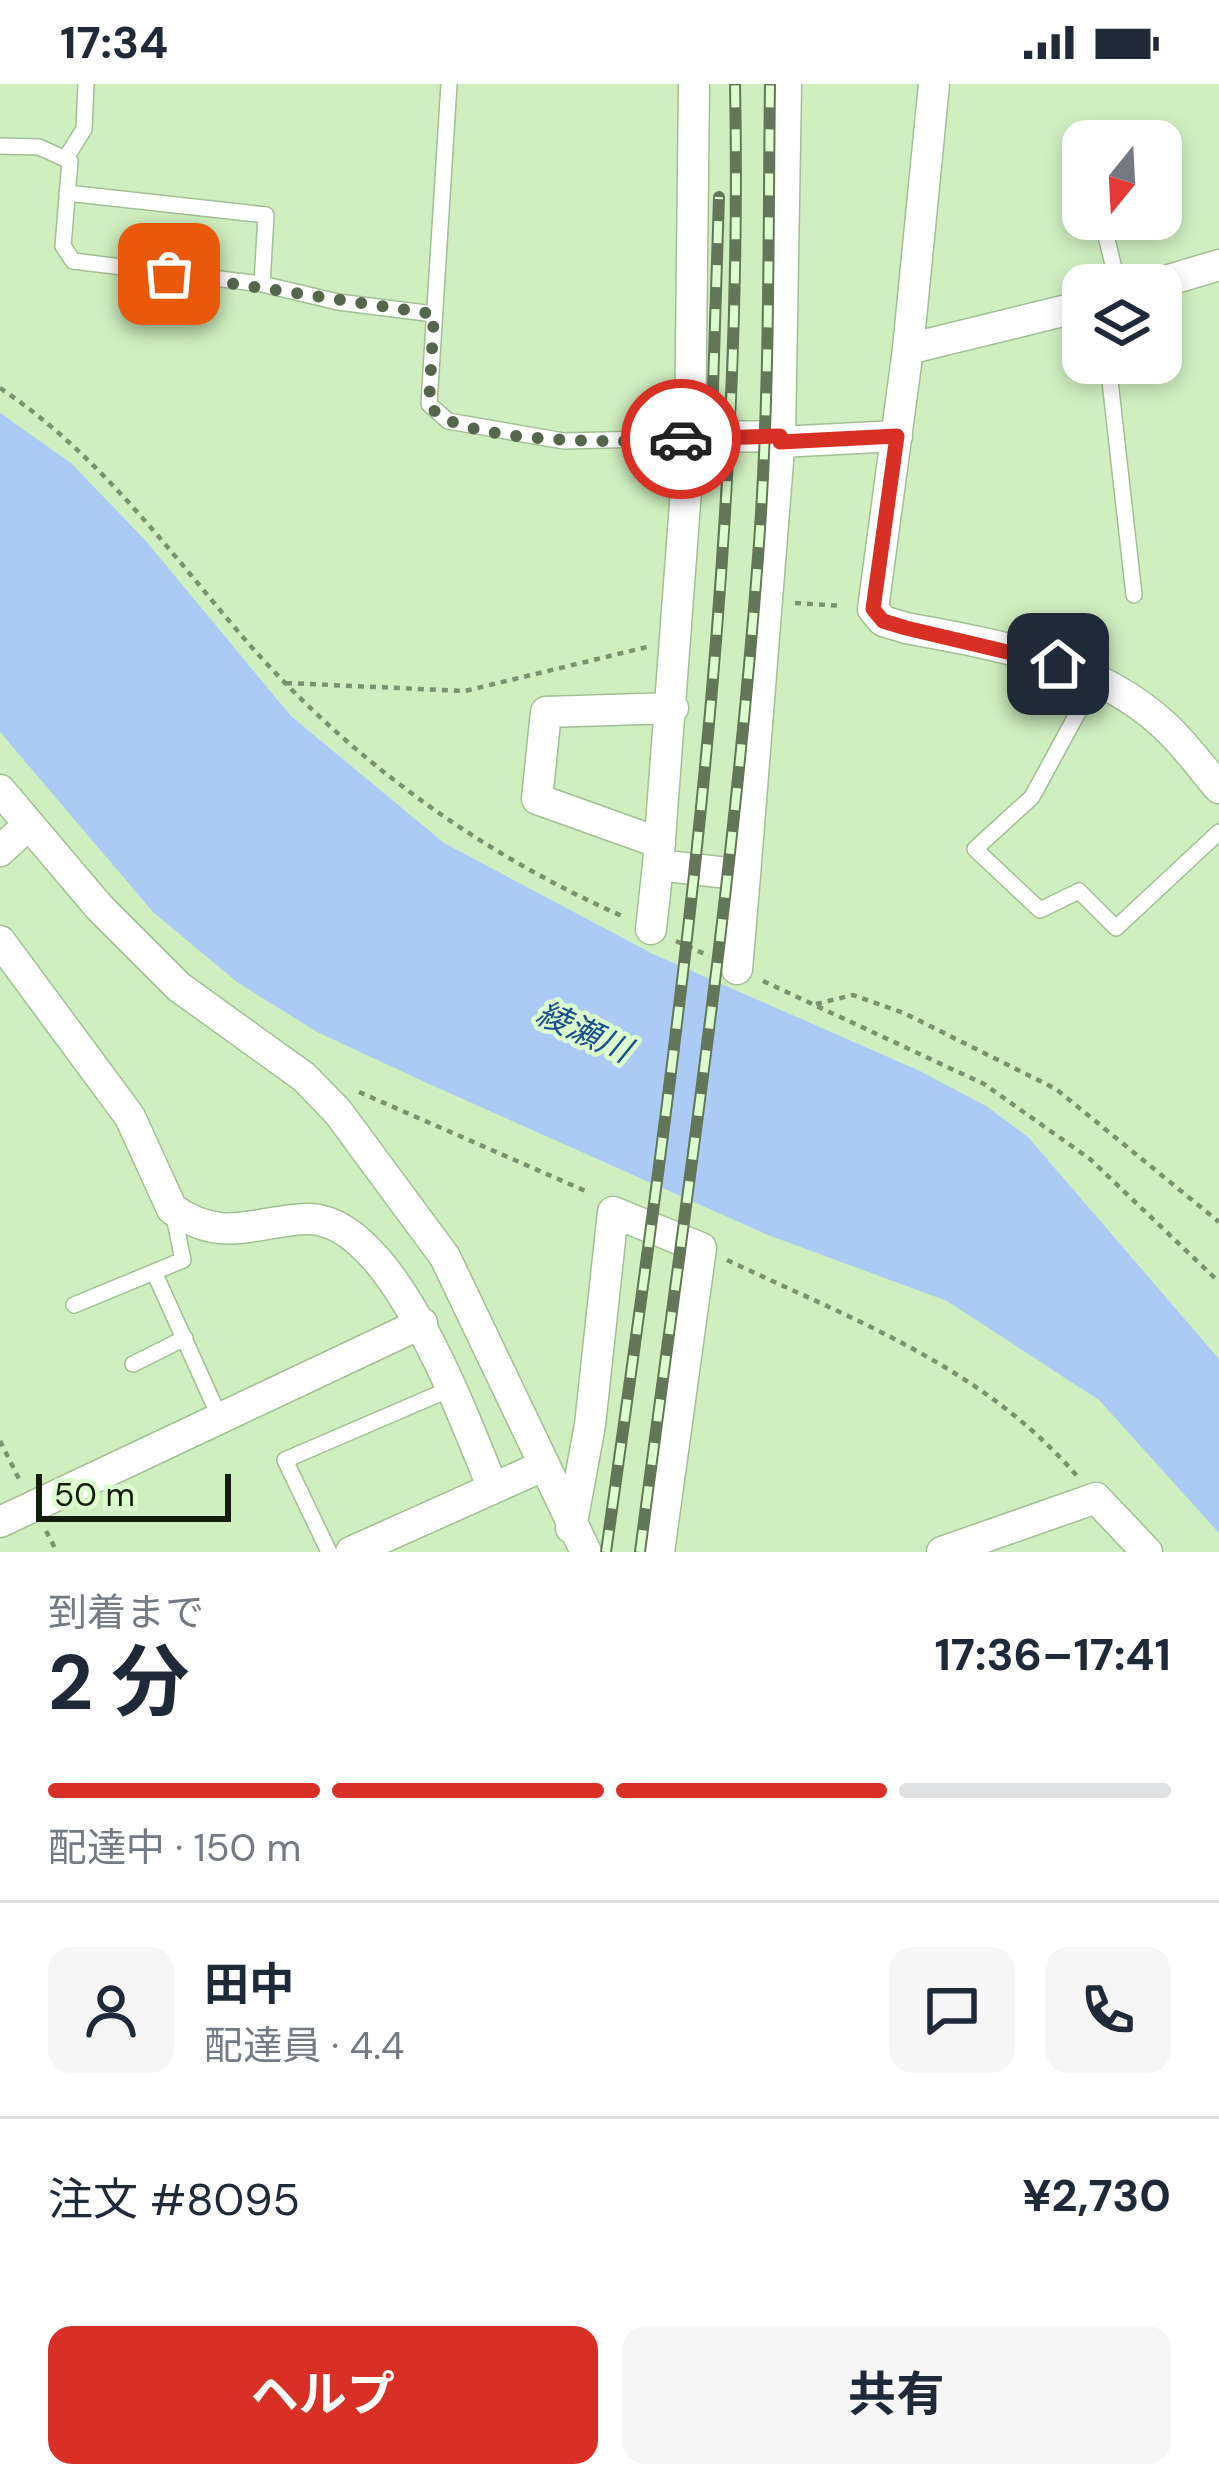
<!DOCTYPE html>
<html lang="ja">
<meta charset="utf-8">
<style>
:root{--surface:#fff;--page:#f6f6f7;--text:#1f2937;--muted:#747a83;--line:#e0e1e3;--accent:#d93025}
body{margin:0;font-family:"DM Sans","Noto Sans JP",sans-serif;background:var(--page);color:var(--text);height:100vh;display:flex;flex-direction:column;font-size:45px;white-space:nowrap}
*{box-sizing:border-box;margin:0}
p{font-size:39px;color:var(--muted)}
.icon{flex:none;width:66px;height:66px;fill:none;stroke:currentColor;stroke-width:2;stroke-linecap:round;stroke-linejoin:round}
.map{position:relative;height:1468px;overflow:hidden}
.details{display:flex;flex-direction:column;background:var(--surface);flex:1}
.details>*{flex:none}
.needle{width:78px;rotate:198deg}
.tools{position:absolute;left:1062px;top:36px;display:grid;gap:24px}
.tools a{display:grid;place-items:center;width:120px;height:120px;border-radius:24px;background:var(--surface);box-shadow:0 6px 18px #0003;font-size:60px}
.scale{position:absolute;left:36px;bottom:30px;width:195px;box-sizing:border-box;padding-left:12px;border:6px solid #121d0c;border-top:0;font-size:33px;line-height:42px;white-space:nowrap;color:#121d0c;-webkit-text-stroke:9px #dcfdcd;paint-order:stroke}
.pin{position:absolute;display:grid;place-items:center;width:102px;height:102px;color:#fff;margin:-51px;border-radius:24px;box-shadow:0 6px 18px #0006}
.courier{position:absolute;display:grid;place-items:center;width:120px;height:120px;margin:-60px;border:9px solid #d93025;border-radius:50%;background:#fff;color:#222;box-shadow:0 3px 15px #0007}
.head em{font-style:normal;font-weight:700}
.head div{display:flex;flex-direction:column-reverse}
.head{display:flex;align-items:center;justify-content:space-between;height:204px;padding:0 48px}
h1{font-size:78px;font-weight:700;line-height:90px}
.bar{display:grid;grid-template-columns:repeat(4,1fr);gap:18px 12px;align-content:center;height:144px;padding:0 48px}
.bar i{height:15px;border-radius:9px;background:var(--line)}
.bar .selected{background:var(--accent)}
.bar p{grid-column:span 4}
.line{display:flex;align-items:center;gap:30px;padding:0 48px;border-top:3px solid var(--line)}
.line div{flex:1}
.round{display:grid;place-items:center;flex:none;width:126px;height:126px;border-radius:24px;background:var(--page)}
.action{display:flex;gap:24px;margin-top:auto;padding:24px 48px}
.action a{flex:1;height:138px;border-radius:24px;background:var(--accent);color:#fff;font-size:48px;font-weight:700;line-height:138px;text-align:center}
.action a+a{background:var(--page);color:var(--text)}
.status{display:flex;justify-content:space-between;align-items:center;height:84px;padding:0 60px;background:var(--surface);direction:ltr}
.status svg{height:33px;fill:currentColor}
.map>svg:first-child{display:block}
.water{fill:#abcbf6}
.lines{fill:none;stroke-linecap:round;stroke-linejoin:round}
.lane-casing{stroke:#a1c092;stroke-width:18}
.street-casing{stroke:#a1c092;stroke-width:33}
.path{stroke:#7b9270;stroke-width:4.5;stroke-dasharray:6 6;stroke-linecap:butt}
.lane{stroke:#fff;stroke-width:15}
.street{stroke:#fff;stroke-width:30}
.rail-casing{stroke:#627658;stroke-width:12}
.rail{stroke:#dcfdcd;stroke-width:8;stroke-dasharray:22;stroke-linecap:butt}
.done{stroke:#54664b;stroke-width:12;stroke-dasharray:0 21.6}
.route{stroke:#d93025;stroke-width:15}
.labels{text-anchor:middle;stroke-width:9;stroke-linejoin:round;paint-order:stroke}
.water-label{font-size:33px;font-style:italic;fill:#1b4e8c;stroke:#dcfdcd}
</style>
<div class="status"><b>17:34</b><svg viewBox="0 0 49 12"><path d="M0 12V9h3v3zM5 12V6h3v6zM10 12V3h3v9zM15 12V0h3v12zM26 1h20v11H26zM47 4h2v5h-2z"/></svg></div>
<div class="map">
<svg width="1219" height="1468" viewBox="0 0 1219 1468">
<rect width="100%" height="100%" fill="#cfefc0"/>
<path class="water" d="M0,329L71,379L145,456L291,632L444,759L653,870L920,987L986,1022L1028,1053L1219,1275V1449L1099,1316L947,1217L768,1151L429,1000L317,948L237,898L153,828L0,648Z"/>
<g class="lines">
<defs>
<path id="lane" d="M449,0L429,320L448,337L564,357L690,354
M0,62L39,63L70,77L63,162L73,177L262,200L338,218L434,230
M66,74L84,45L86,0
M67,109L266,131L262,200
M1102,135L1118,201
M1108,279L1134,511
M1095,597L1032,713L975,765L1040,826L1079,807L1116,844L1219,748
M154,1188L220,1334
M74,1221L183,1176L173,1128
M133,1280L185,1254
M329,1468L285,1376L450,1305"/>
<path id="street" d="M694,0L690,353L658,781L745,791L780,352L786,0
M934,0L908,265L873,525L883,537L906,544C994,560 1095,577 1164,641C1184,659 1201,683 1219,704
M1152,201L1219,181
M908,265L1083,222
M690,353L780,352
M780,358L897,352
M0,706L99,823L179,903L304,993L338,1028L445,1173L586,1468
M660,759L537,715L546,628L673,624
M0,767L28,741
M651,845L658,781
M0,857L130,1033L172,1125C224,1160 250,1138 305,1135C393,1130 465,1339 493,1404
M737,885L745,791
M0,1438L422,1239
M571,1444L590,1341L613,1128L701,1164L659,1468
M351,1468L543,1382
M942,1468L1096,1414L1147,1468"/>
</defs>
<use href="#lane" class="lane-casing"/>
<use href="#street" class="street-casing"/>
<path class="path" d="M0,304C97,369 162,458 236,545C340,668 475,767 622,832
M795,519L843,522
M286,599L465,607L647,563
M676,857L709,872
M763,897L984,1000L1090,1075L1219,1198
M816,920L853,911L904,929L1056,1005L1219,1138
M359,1008L590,1109
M727,1176C854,1236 983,1283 1077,1392
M0,1357L21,1399
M46,1447L57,1468"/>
<use href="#lane" class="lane"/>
<use href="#street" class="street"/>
<defs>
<path id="rail" d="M712,335L719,113
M606,1468C674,983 745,490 735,0
M640,1468C683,1137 733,806 758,473C770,316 768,158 770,0"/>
</defs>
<use href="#rail" class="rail-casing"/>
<use href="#rail" class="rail"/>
</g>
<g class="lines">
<path class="done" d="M169,190L434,230L429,320C450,362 636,359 681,355"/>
<path class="route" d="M681,355L780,352V358L897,352L873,525L883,537L906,544L1058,580"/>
</g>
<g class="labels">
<g class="water-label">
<text transform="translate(584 947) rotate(25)" y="12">綾瀬川</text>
</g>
</g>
</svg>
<div class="tools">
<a><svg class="needle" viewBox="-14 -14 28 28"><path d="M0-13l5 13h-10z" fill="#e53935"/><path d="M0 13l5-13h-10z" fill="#747a83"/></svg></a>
<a><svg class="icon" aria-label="layers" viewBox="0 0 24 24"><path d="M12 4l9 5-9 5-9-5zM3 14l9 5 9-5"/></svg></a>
</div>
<div class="scale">50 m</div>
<div class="pin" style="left:169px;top:190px;background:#ea580c"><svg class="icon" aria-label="bag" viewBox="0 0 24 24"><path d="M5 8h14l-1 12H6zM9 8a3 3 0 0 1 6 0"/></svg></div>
<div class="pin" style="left:1058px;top:580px;background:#1f2937"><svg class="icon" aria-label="home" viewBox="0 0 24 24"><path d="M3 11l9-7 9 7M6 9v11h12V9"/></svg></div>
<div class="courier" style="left:681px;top:355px"><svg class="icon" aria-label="car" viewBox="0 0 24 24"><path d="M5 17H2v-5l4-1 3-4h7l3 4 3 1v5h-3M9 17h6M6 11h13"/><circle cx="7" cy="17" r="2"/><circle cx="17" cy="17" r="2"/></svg></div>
</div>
<section class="details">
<div class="head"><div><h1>2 分</h1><p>到着まで</p></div><em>17:36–17:41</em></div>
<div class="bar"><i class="selected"></i><i class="selected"></i><i class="selected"></i><i></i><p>配達中 · 150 m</p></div>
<div class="line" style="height:216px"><a class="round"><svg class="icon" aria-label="person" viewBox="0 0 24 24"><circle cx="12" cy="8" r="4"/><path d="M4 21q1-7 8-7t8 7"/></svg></a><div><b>田中</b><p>配達員 · 4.4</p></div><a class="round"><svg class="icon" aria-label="chat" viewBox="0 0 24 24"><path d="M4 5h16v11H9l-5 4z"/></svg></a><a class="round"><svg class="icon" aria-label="phone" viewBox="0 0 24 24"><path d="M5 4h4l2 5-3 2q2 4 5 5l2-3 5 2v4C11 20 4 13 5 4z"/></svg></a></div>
<div class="line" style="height:156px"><div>注文 #8095</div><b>¥2,730</b></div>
<div class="action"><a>ヘルプ</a><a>共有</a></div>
</section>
